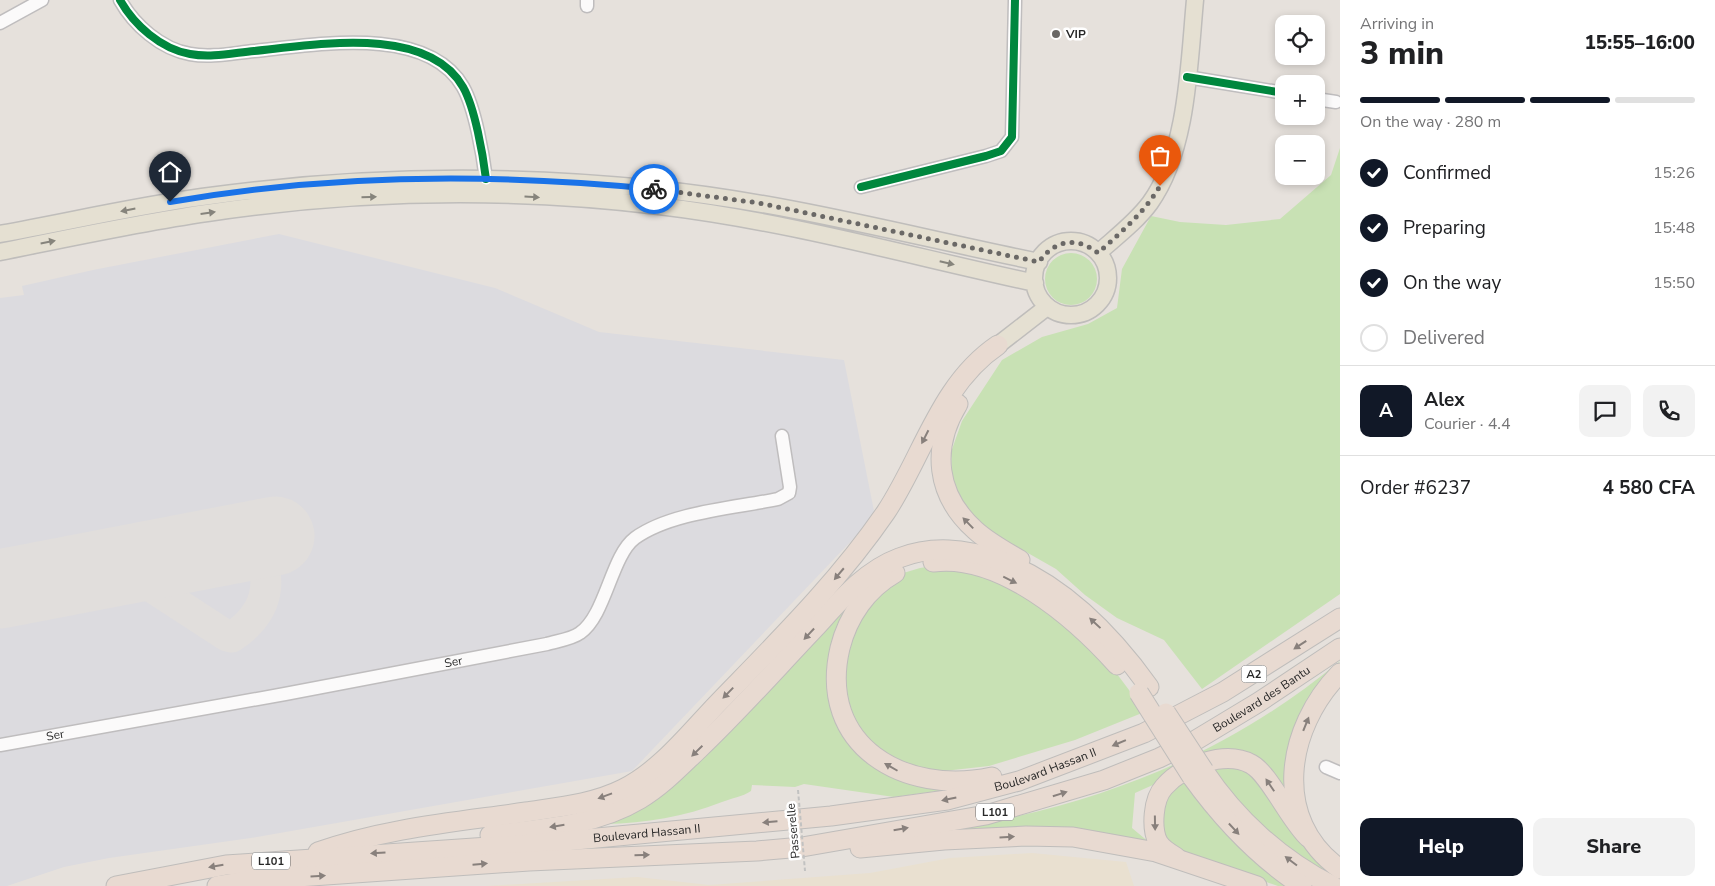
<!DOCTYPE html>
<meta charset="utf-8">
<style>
:root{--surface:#fff;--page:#f2f2f2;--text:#202124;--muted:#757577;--line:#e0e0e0;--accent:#111827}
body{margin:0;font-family:"Nunito Sans",sans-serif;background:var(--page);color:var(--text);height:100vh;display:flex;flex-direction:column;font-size:19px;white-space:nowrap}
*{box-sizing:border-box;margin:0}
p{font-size:16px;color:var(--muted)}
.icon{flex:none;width:28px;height:28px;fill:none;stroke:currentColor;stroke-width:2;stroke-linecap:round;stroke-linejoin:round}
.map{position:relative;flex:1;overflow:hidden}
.drawer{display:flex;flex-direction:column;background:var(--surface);width:375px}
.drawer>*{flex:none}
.controls{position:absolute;left:1275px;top:15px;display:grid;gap:10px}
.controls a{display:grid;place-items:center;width:50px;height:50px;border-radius:10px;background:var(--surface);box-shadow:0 2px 8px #0003;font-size:25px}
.pin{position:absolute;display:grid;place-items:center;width:42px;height:42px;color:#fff;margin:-51px -21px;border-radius:50% 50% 50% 0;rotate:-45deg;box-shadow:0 0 5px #0007}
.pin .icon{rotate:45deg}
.courier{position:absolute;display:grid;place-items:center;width:50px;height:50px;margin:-25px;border:4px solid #1a73e8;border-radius:50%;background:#fff;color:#222;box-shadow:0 1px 6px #0007}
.overview em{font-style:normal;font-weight:800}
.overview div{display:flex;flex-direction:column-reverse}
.overview{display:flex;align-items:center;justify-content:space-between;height:85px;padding:0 20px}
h1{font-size:32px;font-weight:800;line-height:38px}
.bar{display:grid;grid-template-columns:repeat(4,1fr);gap:8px 5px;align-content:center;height:60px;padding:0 20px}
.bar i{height:6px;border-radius:4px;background:var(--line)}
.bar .on{background:var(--accent)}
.bar p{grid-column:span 4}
.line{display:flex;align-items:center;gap:12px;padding:0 20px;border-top:1px solid var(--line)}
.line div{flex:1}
.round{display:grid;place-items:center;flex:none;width:52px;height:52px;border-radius:10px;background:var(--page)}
ol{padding:0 20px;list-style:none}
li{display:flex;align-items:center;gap:15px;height:55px}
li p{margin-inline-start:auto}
li .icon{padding:5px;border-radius:50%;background:var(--accent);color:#fff;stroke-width:4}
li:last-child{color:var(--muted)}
li i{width:28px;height:28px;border:2px solid var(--line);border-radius:50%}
.action{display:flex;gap:10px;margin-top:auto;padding:10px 20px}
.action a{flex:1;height:58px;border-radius:10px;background:var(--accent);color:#fff;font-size:20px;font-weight:800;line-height:58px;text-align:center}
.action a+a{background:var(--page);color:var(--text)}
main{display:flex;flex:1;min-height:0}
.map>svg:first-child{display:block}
.education{fill:#e9e0d0}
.airport{fill:#dcdbdf}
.green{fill:#c8e1b4}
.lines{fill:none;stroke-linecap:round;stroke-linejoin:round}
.taxiway{stroke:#e1dedc;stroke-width:31}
.runway{stroke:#e1dedc;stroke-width:79}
.minor-casing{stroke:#bfbdbe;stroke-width:15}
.major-casing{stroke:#bfbdbb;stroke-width:19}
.highway-casing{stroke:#bfbdbb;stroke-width:21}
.minor{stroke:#fbfafa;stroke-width:12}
.major{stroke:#e5e0d2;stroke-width:16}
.highway{stroke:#e8dad1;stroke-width:19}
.highway-bridge-casing{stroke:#bfbdbb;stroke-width:21;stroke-linecap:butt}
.path-bridge{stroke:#c2c2c1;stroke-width:2;stroke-dasharray:4 2.5;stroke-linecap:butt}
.highway-bridge{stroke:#e8dad1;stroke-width:19}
.cycleway-casing{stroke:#fff;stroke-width:11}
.cycleway{stroke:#00873e;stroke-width:8}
.oneway{fill:#86847c}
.oneway2{fill:#88807c}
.done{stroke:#6a6866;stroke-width:5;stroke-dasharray:0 9}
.route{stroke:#1a73e8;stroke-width:6}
.poi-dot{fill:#6a6866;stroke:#fff;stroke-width:2}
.labels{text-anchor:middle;stroke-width:5;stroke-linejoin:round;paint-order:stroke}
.shield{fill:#fff;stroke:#686868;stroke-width:1}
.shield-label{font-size:11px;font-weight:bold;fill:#272727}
.poi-label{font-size:12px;font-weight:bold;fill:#272727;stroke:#fff;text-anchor:start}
.street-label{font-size:12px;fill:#272727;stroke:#fff}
</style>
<main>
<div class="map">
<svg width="1340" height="886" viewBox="0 0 1340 886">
<rect width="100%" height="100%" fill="#e6e1dc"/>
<path class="education" d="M1032,853L1126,862L1134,886H485L637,877L709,885L870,873L950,858Z"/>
<path class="airport" d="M279,234L495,288L599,332L844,360L875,516L632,771L257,837L109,858L64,867L7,886H0V298L24,295L22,286L93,270Z"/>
<path class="green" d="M1340,148V594L1202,689L1164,640L1117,618L1085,595L1056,569L986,529L966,510L956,489L952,473L951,452L962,421L1002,360L1042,337L1088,324L1117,308L1122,269L1151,216L1180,222L1226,225L1280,219L1331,175Z
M1045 279a26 26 0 1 1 52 0a26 26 0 1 1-52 0Z
M940,565L981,573L1033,599L1111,666L1129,690L1142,713L1075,740L989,766L944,771L920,768L897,761L866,737L848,707L843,653L850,626L900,574L920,568Z
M852,598L828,682L895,778L917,786L945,790L894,797L804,784L795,787L752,785L751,791C742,797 732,798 722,802C683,817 647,823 605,824Z
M1340,661L1325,680L1288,802L1249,757L1155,784L1135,793L1132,828L1150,843L1079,828L1027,827L951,832L956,828C1099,805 1228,754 1340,661Z
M1209,765L1249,769L1298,837L1312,855L1339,879C1327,873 1315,868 1304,861C1266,837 1237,800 1209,765Z
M1183,777L1292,886H1278L1171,849L1159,827L1161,807Z"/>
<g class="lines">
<path class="taxiway" d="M93,571L119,575L144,582L227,636L232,637C320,577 215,477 159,558"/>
<path class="runway" d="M0,589L275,536"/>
<defs>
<g id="minor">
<path d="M120,0C134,25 161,49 190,54C211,58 233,53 254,51C314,45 427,24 463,87C475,108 483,155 486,179"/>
<path d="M587,6V0"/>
<path d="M0,23L42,0"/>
<path d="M1187,77L1284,93"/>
<path d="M1316,99L1336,102"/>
<path d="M861,187L986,156L1001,151L1012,137L1015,0"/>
<path id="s1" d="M0,745L285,694L547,644C557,641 572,639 580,633C606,615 611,556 635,538C671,512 735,508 778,499L789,493L790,487L782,436"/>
<path d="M1326,767L1340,773"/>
</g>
<path id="major" d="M0,234C67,222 135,206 202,197C353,176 504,173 655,189C785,202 911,236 1039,262
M1034 278a37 37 0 1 1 74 0a37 37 0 1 1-74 0Z
M0,252C69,238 138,223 207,213C355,191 510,188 659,206C786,221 910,256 1035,283
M1098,253C1116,237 1136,222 1150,203C1188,150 1189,63 1195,0
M998,345L1047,307"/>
<g id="highway">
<path d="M958,404C931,448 936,495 975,530C988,542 1005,551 1020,560"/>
<path d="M933,562C1000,553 1075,618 1117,665"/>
<path d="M895,573C867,589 848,616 840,648C817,746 905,796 992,777"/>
<path d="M1340,673C1286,728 1271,820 1340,869"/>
<path d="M1204,771C1236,819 1281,860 1333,886"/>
<path d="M1192,777C1223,820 1258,857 1302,886"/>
<path d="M490,835C540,829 595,826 640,799C662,786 680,767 699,749C739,711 776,669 815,628C839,602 864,571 899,558C933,545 965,549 998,560C1062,583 1111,634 1149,687"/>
<path d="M860,848L944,840L1026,836L1073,837L1156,852L1257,886"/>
<path d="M318,852C385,828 457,822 526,812C559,807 593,804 623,789C661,770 690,732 719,702C778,641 838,582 886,512C923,456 940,384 998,345"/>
<path d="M1176,857C1169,853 1162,849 1158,842C1151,828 1153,799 1164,787C1182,766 1225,750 1251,764C1269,773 1290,821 1309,838"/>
<path id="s2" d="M116,886L226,865L533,844L831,816L947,800L1019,781L1144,733L1223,692L1340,618"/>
<path id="s3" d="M217,886L254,880L529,861L757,851L802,847L986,815L1104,780L1159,758L1196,740L1259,702L1340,648"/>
</g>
</defs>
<use href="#minor" class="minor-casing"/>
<use href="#major" class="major-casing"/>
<use href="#highway" class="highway-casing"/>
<use href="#minor" class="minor"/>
<use href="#major" class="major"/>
<use href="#highway" class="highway"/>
<defs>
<path id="highway-bridge" d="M1139,693L1192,777
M1166,713L1204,771"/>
</defs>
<use href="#highway-bridge" class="highway-bridge-casing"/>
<path class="path-bridge" d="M798,790L805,871"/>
<use href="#highway-bridge" class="highway-bridge"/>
<defs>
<path id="cycleway" d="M120,0C134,25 161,49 190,54C211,58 233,53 254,51C314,45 427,24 463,87C475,108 483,155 486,179
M1187,77L1284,93
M861,187L986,156L1001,151L1012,137L1015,0"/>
</defs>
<use href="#cycleway" class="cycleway-casing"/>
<use href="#cycleway" class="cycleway"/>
</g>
<defs><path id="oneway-solid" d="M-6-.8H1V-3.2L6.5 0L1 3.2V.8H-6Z" transform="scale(1.25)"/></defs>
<g class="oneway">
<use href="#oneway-solid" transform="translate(369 197) rotate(-2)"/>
<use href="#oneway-solid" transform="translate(532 197) rotate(3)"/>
<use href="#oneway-solid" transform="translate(128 210) rotate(169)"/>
<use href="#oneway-solid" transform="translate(208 213) rotate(-8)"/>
<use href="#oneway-solid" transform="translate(48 242) rotate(-11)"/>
<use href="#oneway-solid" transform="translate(947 263) rotate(13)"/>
</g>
<g class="oneway2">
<use href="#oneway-solid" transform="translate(925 437) rotate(117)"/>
<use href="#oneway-solid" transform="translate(968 523) rotate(-134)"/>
<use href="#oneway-solid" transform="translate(839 574) rotate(130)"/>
<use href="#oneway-solid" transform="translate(1010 580) rotate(26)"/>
<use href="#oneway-solid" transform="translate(1095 623) rotate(-137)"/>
<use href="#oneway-solid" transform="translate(809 634) rotate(133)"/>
<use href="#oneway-solid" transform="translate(1300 645) rotate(147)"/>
<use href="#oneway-solid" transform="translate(728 693) rotate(134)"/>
<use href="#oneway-solid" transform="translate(1306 724) rotate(-68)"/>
<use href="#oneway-solid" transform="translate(1119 743) rotate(157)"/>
<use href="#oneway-solid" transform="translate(697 751) rotate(136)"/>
<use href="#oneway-solid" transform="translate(891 767) rotate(-150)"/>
<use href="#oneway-solid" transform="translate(1270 785) rotate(-124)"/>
<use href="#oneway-solid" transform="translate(1060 794) rotate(-17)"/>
<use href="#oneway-solid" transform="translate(605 796) rotate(160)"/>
<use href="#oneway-solid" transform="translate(949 799) rotate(168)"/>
<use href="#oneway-solid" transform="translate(770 822) rotate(175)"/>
<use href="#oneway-solid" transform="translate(1155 823) rotate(89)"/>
<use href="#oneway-solid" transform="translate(557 826) rotate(171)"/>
<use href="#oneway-solid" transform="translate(901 829) rotate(-10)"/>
<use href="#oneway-solid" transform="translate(1234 829) rotate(47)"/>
<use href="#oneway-solid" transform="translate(1007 837) rotate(-3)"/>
<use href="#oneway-solid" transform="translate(378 853) rotate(176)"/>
<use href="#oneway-solid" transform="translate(642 855) rotate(-2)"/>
<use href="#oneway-solid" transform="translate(1291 861) rotate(-143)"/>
<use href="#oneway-solid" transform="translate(480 864) rotate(-5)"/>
<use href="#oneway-solid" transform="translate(216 866) rotate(170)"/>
<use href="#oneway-solid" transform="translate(318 876) rotate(-4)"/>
</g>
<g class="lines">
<path class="done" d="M654,189L759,203L1039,262C1054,240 1077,236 1098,253C1121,232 1144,213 1160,186"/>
<path class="route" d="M170,202C329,174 494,173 654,189"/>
</g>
<circle class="poi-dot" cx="1056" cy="34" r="5"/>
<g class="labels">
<g class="shield">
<rect x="1241.5" y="665.5" width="25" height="17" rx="4"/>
<rect x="976" y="803.5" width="38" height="17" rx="4"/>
<rect x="252" y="852.5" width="38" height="17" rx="4"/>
</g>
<g class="shield-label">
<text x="1254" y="678">A2</text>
<text x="995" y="816">L101</text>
<text x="271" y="865">L101</text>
</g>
<g class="poi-label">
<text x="1066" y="38">VIP</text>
</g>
<g class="street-label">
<text dy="4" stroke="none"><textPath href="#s1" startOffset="461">Ser</textPath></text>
<text dy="4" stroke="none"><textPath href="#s3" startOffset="1074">Boulevard des Bantu</textPath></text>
<text dy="4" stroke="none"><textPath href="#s1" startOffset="56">Ser</textPath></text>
<text dy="4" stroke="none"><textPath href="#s2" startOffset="939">Boulevard Hassan II</textPath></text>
<text transform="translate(793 831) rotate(-95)" y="4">Passerelle</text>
<text dy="4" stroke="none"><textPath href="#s2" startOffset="534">Boulevard Hassan II</textPath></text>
</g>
</g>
</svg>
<div class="controls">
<a><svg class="icon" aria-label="locate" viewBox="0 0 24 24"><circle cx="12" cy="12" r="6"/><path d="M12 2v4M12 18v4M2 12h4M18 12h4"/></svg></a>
<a>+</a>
<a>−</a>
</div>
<div class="pin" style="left:1160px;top:186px;background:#ea580c"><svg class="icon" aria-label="bag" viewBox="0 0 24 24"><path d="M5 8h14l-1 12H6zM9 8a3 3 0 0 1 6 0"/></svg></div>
<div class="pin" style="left:170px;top:202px;background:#1f2937"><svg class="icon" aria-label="home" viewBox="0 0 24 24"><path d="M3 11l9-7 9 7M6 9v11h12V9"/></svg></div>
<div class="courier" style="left:654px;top:189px"><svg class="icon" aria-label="bike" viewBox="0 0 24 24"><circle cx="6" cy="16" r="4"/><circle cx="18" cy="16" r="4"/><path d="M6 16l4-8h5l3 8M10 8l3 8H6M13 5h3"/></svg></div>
</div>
<section class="drawer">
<div class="overview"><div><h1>3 min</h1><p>Arriving in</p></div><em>15:55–16:00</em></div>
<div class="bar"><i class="on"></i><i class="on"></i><i class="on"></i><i></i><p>On the way · 280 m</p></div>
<ol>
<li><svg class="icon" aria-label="check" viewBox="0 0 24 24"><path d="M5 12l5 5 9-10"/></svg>Confirmed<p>15:26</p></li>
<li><svg class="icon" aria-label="check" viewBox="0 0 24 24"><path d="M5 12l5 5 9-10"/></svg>Preparing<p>15:48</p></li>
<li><svg class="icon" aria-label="check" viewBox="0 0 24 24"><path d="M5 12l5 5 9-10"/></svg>On the way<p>15:50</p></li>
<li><i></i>Delivered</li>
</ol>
<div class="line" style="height:90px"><b class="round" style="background:var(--accent);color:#fff">A</b><div><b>Alex</b><p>Courier · 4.4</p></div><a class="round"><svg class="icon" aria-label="chat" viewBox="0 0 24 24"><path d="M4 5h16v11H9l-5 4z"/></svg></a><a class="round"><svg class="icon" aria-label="phone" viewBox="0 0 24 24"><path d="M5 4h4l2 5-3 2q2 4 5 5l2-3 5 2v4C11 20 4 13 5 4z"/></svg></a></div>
<div class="line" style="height:65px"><div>Order #6237</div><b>4 580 CFA</b></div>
<div class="action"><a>Help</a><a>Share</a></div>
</section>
</main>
